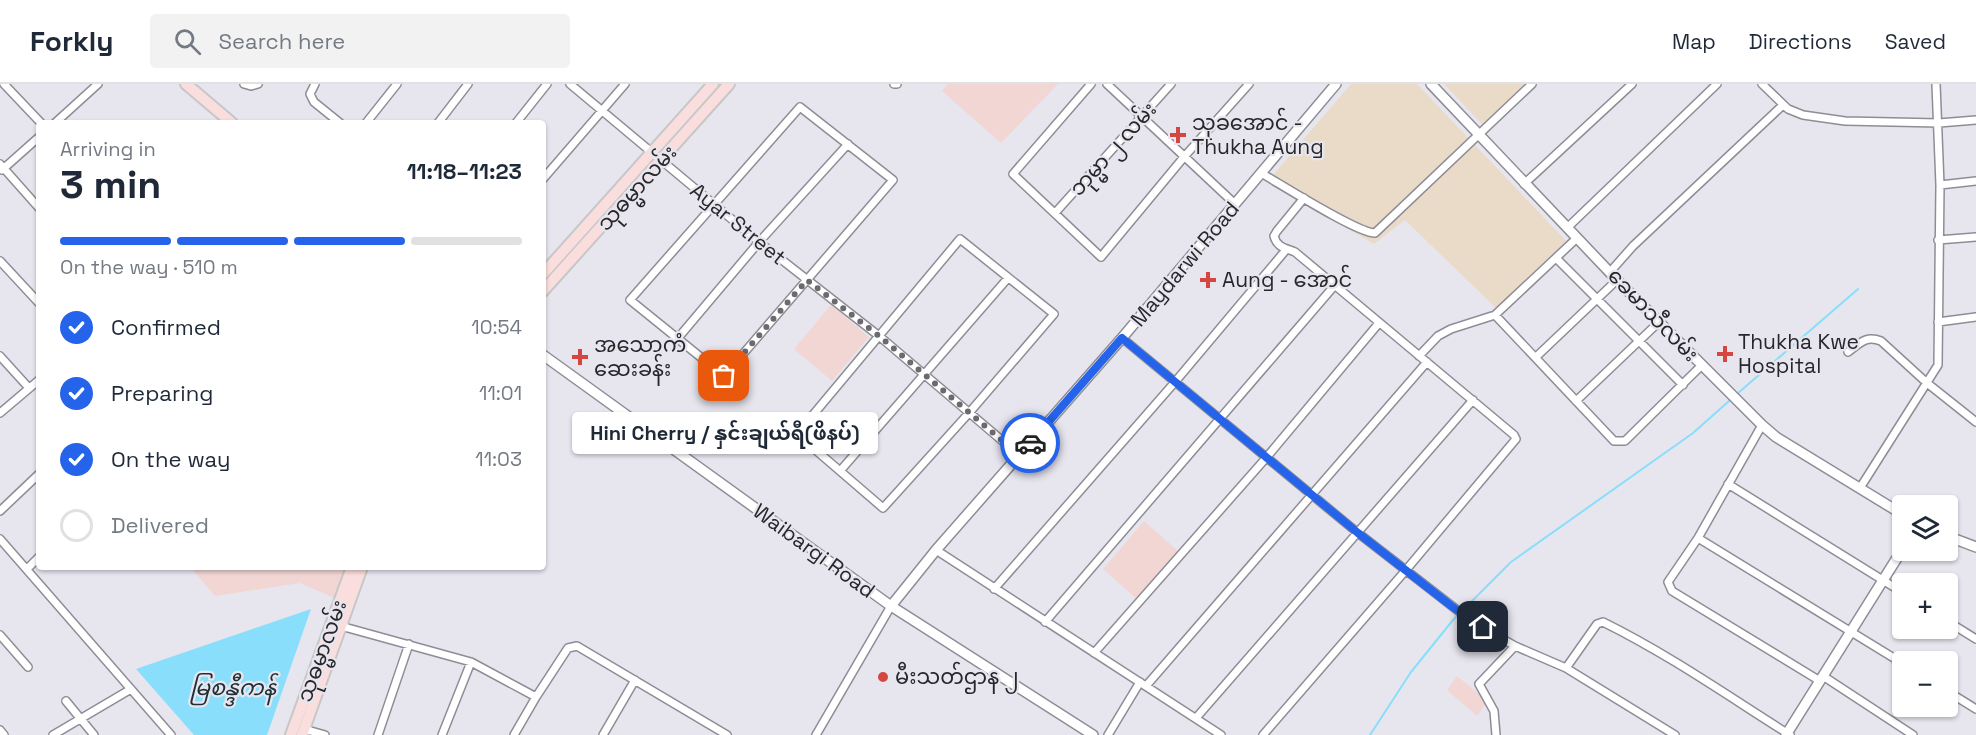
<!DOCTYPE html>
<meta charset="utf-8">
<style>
:root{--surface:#fff;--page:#f2f2f3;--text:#1f2937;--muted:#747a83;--line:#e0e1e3;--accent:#2563eb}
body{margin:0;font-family:"Space Grotesk","Noto Sans Myanmar",sans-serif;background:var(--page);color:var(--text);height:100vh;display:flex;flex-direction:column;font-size:22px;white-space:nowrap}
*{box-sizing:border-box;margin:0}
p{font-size:20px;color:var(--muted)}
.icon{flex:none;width:33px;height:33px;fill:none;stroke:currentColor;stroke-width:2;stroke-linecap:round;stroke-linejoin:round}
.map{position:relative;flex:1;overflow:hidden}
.side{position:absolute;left:36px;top:36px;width:510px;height:450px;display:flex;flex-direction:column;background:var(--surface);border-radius:6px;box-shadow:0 2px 4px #0004}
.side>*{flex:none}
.controls{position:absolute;left:1892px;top:411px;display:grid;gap:12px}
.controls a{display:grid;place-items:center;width:66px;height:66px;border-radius:6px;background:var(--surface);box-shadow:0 2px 4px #0004;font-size:30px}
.pin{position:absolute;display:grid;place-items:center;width:51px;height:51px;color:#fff;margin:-26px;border-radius:12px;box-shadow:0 3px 9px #0006}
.courier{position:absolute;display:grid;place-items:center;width:60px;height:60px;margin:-30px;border:4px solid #2563eb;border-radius:50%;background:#fff;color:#222;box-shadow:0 2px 8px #0007}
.bubble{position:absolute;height:42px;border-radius:6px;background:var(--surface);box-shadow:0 2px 4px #0004;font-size:20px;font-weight:700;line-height:42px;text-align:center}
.summary em{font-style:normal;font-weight:700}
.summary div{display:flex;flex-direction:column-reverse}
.summary{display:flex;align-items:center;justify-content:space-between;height:102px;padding:0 24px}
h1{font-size:39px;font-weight:700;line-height:45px}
.bar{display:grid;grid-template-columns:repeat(4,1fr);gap:9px 6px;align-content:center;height:72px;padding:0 24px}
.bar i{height:8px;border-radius:4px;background:var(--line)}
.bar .current{background:var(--accent)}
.bar p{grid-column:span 4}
ol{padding:0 24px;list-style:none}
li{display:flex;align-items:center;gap:18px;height:66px}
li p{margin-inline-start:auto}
li .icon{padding:6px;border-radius:50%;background:var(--accent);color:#fff;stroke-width:4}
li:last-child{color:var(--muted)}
li i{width:33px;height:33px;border:3px solid var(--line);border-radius:50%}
header{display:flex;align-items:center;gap:36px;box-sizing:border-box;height:84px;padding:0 30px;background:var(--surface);border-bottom:2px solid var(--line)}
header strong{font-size:28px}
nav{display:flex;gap:33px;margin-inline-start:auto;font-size:21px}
.search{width:420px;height:54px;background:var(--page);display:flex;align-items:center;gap:15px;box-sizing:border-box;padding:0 21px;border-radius:6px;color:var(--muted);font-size:22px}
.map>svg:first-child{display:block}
.commercial{fill:#e9dbc8}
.education{fill:#f1d6d4}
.water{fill:#89defb}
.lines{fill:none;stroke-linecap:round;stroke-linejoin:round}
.stream{stroke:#89defb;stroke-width:2}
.street-casing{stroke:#8e8d96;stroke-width:10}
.secondary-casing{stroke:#8e8d96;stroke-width:12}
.primary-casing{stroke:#c7c7c8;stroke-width:14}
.street{stroke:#fff;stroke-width:7}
.secondary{stroke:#fff;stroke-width:9}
.primary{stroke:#fadddd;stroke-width:10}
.done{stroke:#6a6a6f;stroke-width:6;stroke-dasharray:0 10.8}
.route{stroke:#2563eb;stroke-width:8}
.poi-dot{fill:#d54641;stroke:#e7e6ef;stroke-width:2}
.labels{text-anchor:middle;stroke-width:4.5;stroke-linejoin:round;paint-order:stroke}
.poi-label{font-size:21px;fill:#27272a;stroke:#e7e6ef;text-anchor:start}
.street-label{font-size:21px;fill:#27272a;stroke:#e7e6ef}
.water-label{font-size:22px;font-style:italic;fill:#1c3037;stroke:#e7e6ef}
</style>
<header>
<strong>Forkly</strong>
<div class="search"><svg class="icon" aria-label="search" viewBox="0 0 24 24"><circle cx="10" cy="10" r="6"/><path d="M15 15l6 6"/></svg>Search here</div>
<nav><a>Map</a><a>Directions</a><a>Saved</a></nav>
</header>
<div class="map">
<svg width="1976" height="651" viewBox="0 0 1976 651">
<rect width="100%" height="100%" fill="#e7e6ef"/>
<path class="commercial" d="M1351,0H1417L1566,157L1496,224L1405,136L1374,160L1267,98Z
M1444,0H1531L1484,42Z"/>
<path class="education" d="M948,0H1058L1001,59L942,7Z
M831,221L869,253L832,297L794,265Z
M1144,437L1179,468L1138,516L1103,485Z
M190,483H345L334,514L300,499L215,512Z
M1457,592L1488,617L1477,632L1447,606Z"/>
<path class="water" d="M311,525L267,651H194L136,585Z"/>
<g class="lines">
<path class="stream" d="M1737,310L1858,205
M1370,651L1411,588L1453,536L1511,478L1693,349L1729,317"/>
<defs>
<path id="street" d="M4,0L41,39
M244,0L251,2L258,0
M315,0L310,10L314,18L340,39
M570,0L759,158L879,252L1019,371
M894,0H897
M1091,0L1013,90L1101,173L1184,73L1249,0
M1107,0L1235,120
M1762,0L1788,25L1803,31L1845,37L1939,39L1976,36
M800,23L893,96L724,292L630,216Z
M55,39L98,0
M366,39L397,0
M438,39L468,0
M516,39L547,0
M0,80L39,124
M2,86L39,53
M1261,89C1282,101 1357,149 1375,149L1532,0
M543,95L625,0
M1524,100L1632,0
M1940,101L1976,97
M1055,129L1171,0
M1567,144L1717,0
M960,155L1054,230L969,329L883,424L797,350Z
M1938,156L1976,153
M1556,174L1683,301
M0,177L39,219
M1610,188L1633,162L1783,21
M1495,231L1614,357H1625L1702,281
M1938,238L1976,233
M678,254L759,158L848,60
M1122,254L1358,449L1470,536L1515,562L1566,584L1675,651
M1848,268C1860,259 1866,251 1881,257L1927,299L1976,338
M0,272L29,304
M1419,272L1438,252L1451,245L1495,231L1577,154
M1536,273L1617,196
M1576,317L1659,238
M0,329L39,296
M1762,341L1698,454L1668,498L1672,507L1820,597
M840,387L1008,194
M1728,400L1902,508
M1860,404L1938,281L1940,101L1936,0
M0,427L39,390
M1698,454L1902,579
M0,455L171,651
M936,466L1221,651
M27,485L39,473
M994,505L1175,298L1285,167
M1947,537L1976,555
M1045,538L1335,201
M337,541L471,578L536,613
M0,551L28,583
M1094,569L1266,374L1379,239
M1566,584L1597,540L1603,538C1668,570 1728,612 1790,651
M1823,592L1913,651
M1146,602L1427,278
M1947,607L1976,625
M66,617L94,651
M1196,634L1473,316
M304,645L325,651
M0,646L4,651
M53,651L131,605
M378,651L409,560
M442,651L471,578
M514,651L536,613L568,564L577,562L727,651
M603,651L635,596
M816,651L891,522
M1108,651L1140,598
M1263,651L1406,486L1516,355L1514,351L1295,168C1286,164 1277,164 1274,152L1277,147L1304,114
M1496,651L1494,627L1479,600L1515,562"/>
<path id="secondary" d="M1431,0L1617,196L1762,341L1776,353L1902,430
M543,271L891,522L1093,651
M1947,452L1976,463
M891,522L936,466L1122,254L1336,0
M1786,651L1902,466"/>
<path id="primary" d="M186,0L232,39
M543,190L713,0
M543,207L729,0
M291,651L352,483
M302,651L362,483"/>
</defs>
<use href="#street" class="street-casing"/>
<use href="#secondary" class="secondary-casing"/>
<use href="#primary" class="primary-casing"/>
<use href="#street" class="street"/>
<use href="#secondary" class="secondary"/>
<use href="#primary" class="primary"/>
</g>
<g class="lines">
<path class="done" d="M724,292L807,196L879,252L1019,371L1030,359"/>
<path class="route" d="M1030,359L1122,254L1358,449L1454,524L1483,543"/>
</g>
<g class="poi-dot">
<path d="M1175 42h6v6h6v6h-6v6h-6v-6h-6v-6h6z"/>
<path d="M1205 187h6v6h6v6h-6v6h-6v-6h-6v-6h6z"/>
<path d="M1722 261h6v6h6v6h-6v6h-6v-6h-6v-6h6z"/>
<path d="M577 264h6v6h6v6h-6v6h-6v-6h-6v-6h6z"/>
<circle cx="883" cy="593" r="6"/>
</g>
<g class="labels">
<g class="poi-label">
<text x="1192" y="46">သုခအောင် -<tspan x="1192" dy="24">Thukha Aung</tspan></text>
<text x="1222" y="203">Aung - အောင်</text>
<text x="1738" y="265">Thukha Kwe<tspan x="1738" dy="24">Hospital</tspan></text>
<text x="594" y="268">အသောကံ<tspan x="594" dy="24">ဆေးခန်း</tspan></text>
<text x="895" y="600">မီးသတ်ဌာန ၂</text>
</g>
<g class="street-label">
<text transform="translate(1113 65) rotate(-48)" y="7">ဘုမ္မာ ၂ လမ်း</text>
<text transform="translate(637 104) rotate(-48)" y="7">သုဓမ္မာလမ်း</text>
<text transform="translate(738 140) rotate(39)" y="7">Ayar Street</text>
<text transform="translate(1185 180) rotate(-50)" y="7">Maydarwi Road</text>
<text transform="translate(1653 231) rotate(46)" y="7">ခေမာသီလမ်း</text>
<text transform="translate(814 467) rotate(36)" y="7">Waibargi Road</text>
<text transform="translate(322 567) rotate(-70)" y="7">သုဓမ္မာလမ်း</text>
</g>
<g class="water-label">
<text x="233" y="611">မြစန္ဒီ‌ကန်</text>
</g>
</g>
</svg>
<div class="controls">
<a><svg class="icon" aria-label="layers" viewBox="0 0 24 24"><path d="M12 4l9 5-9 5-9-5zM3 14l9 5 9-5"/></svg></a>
<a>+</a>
<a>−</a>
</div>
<div class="pin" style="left:724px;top:292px;background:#ea580c"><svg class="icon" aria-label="bag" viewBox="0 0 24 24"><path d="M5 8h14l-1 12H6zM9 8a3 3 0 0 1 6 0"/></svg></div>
<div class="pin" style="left:1483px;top:543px;background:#1f2937"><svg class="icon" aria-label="home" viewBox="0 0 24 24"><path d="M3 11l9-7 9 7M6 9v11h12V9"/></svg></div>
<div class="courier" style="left:1030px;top:359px"><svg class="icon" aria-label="car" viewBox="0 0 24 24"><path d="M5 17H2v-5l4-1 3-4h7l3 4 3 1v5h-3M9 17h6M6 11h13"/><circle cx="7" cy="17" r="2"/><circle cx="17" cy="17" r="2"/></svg></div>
<div class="bubble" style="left:572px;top:328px;width:306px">Hini Cherry / နှင်းချယ်ရီ(ဖိနပ်)</div>
<section class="side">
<div class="summary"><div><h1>3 min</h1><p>Arriving in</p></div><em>11:18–11:23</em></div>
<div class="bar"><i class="current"></i><i class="current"></i><i class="current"></i><i></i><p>On the way · 510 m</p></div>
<ol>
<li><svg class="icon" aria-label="check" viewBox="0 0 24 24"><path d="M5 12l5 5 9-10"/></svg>Confirmed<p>10:54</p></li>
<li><svg class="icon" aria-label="check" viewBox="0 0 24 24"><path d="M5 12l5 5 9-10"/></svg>Preparing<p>11:01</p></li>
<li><svg class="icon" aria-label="check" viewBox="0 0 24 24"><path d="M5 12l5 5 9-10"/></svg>On the way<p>11:03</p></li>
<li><i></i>Delivered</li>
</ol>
</section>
</div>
